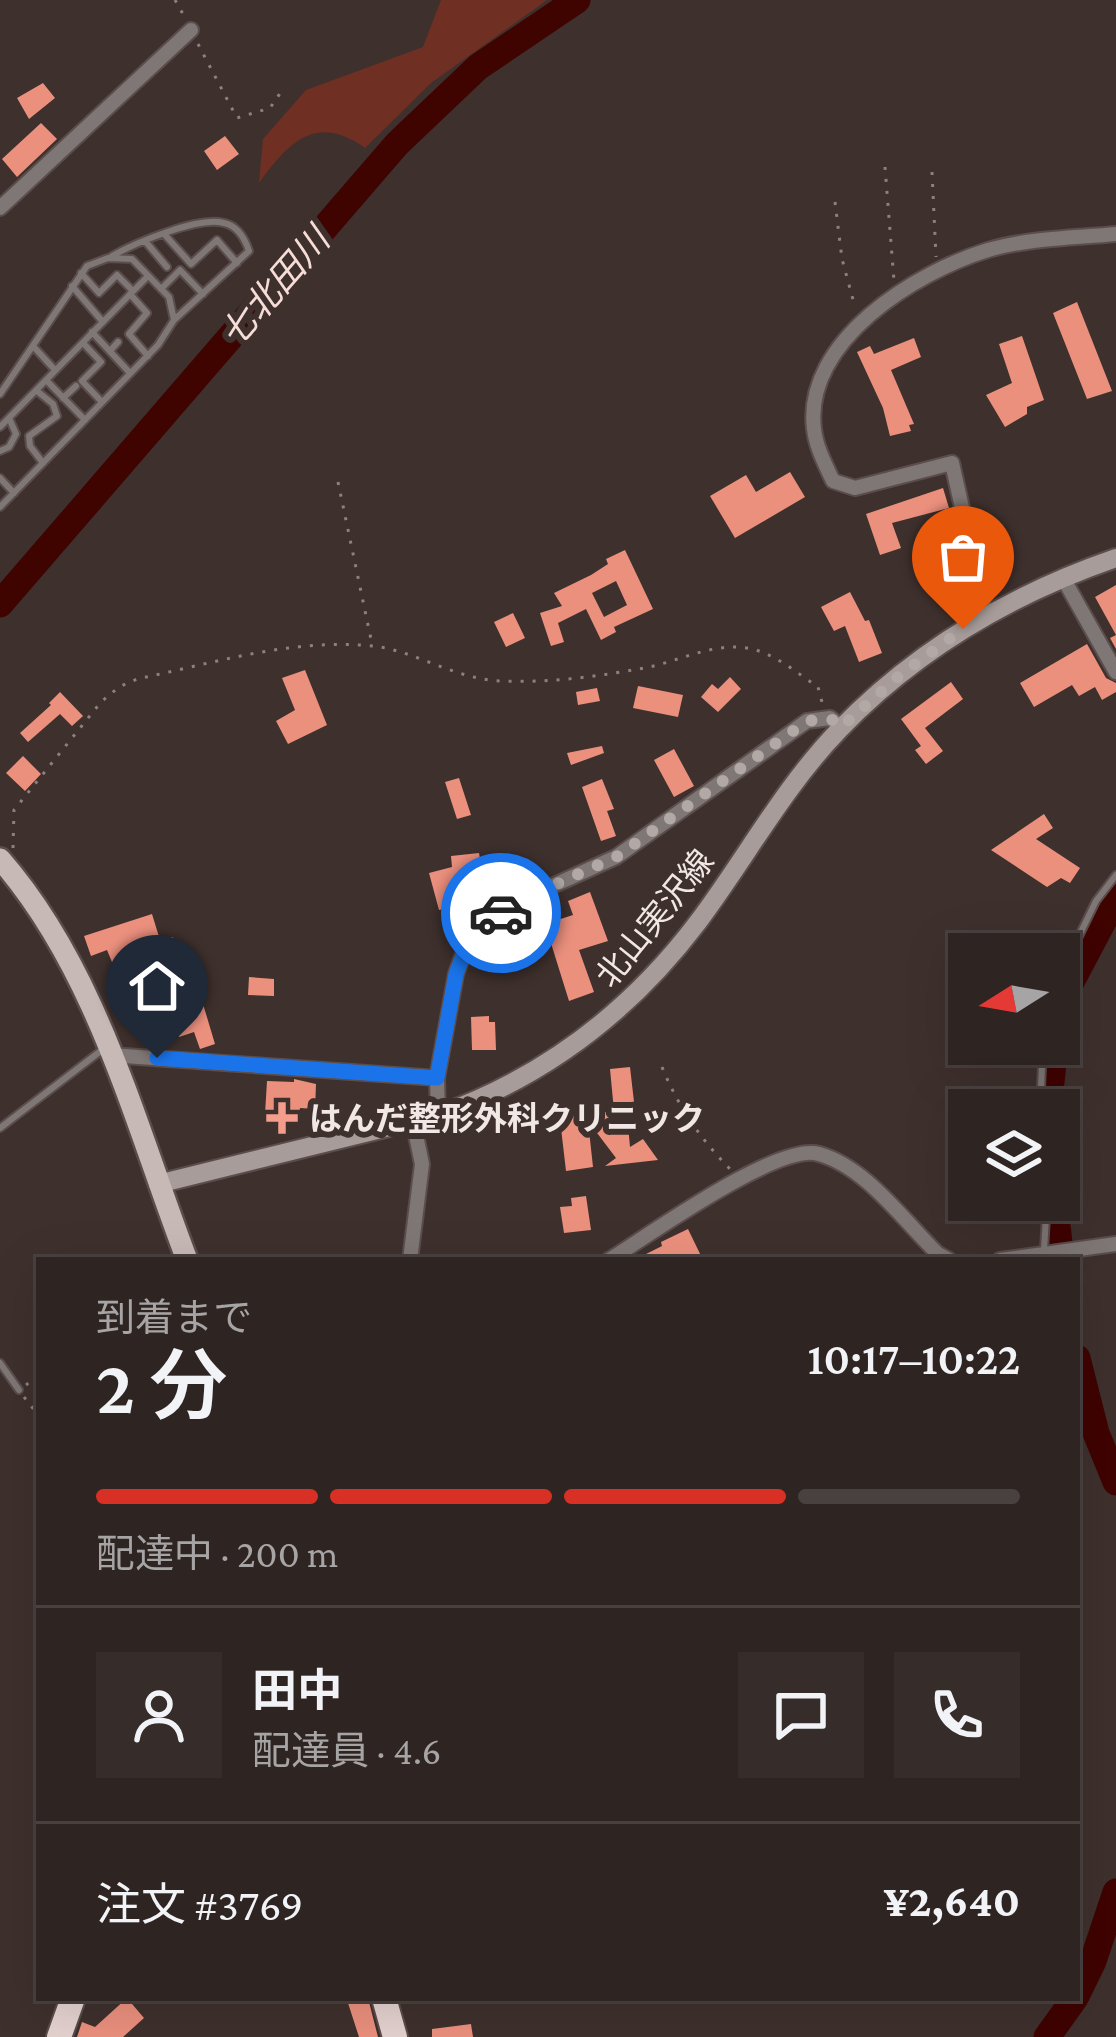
<!DOCTYPE html>
<html lang="ja">
<meta charset="utf-8">
<style>
:root{--surface:#2e2422;--page:#362c2a;--text:#f1f3f6;--muted:#a7a4a5;--line:#494140;--accent:#d93025}
body{margin:0;font-family:"Crimson Pro","Noto Sans JP",serif;background:var(--page);color:var(--text);height:100vh;display:flex;flex-direction:column;font-size:45px;white-space:nowrap}
*{box-sizing:border-box;margin:0}
p{font-size:39px;color:var(--muted)}
.icon{flex:none;width:66px;height:66px;fill:none;stroke:currentColor;stroke-width:2;stroke-linecap:round;stroke-linejoin:round}
.map{position:relative;flex:1;overflow:hidden}
.details{position:absolute;left:36px;top:1257px;width:1044px;height:744px;display:flex;flex-direction:column;background:var(--surface);border-radius:0px;box-shadow:0 12px 48px #0002,0 0 0 3px var(--line)}
.details>*{flex:none}
.needle{width:78px;rotate:259deg}
.buttons{position:absolute;left:948px;top:933px;display:grid;gap:24px}
.buttons a{display:grid;place-items:center;width:132px;height:132px;border-radius:0px;background:var(--surface);box-shadow:0 12px 48px #0002,0 0 0 3px var(--line);font-size:60px}
.pin{position:absolute;display:grid;place-items:center;width:102px;height:102px;color:#fff;margin:-123px -51px;border-radius:50% 50% 50% 0;rotate:-45deg;box-shadow:0 0 12px #0007}
.pin .icon{rotate:45deg}
.courier{position:absolute;display:grid;place-items:center;width:120px;height:120px;margin:-60px;border:9px solid #1a73e8;border-radius:50%;background:#fff;color:#222;box-shadow:0 3px 15px #0007}
.head em{font-style:normal;font-weight:600}
.head div{display:flex;flex-direction:column-reverse}
.head{display:flex;align-items:center;justify-content:space-between;height:204px;padding:0 60px}
h1{font-size:78px;font-weight:600;line-height:90px}
.bar{display:grid;grid-template-columns:repeat(4,1fr);gap:18px 12px;align-content:center;height:144px;padding:0 60px}
.bar i{height:15px;border-radius:9px;background:var(--line)}
.bar .active{background:var(--accent)}
.bar p{grid-column:span 4}
.line{display:flex;align-items:center;gap:30px;padding:0 60px;border-top:3px solid var(--line)}
.line div{flex:1}
.round{display:grid;place-items:center;flex:none;width:126px;height:126px;border-radius:0px;background:var(--page)}
.map>svg:first-child{display:block}
.green{fill:#702f23}
.lines{fill:none;stroke-linecap:round;stroke-linejoin:round}
.river{stroke:#3f0300;stroke-width:27}
.building{fill:#ec907e;fill-rule:evenodd}
.lane-casing{stroke:#5b4d4b;stroke-width:10}
.street-casing{stroke:#5b4d4b;stroke-width:18}
.secondary-casing{stroke:#5b4d4b;stroke-width:22}
.primary-casing{stroke:#5b4d4b;stroke-width:26}
.highway-casing{stroke:#5b4d4b;stroke-width:28}
.path{stroke:#8d817e;stroke-width:3;stroke-dasharray:3 9;stroke-linecap:butt}
.lane{stroke:#7e7775;stroke-width:6}
.street{stroke:#7e7775;stroke-width:14}
.secondary{stroke:#a79c9a;stroke-width:18}
.primary{stroke:#c7b9b6;stroke-width:21}
.highway{stroke:#e5d3d0;stroke-width:24}
.done{stroke:#b2a8a5;stroke-width:12;stroke-dasharray:0 21.6}
.route{stroke:#1a73e8;stroke-width:15}
.poi-dot{fill:#f49d8c;stroke:#3e302d;stroke-width:4.5}
.labels{text-anchor:middle;stroke-width:12;stroke-linejoin:round;paint-order:stroke}
.street-label{font-size:33px;fill:#f1e8e6;stroke:#3e302d}
.poi-label{font-size:33px;font-weight:bold;fill:#f1e8e6;stroke:#3e302d;text-anchor:start}
.water-label{font-size:36px;font-style:italic;fill:#f7ddd8;stroke:#3e302d}
</style>
<div class="map">
<svg width="1116" height="2037" viewBox="0 0 1116 2037">
<rect width="100%" height="100%" fill="#3e302d"/>
<path class="green" d="M441,0H547L431,83L365,148C316,113 289,142 259,183L263,139L306,90L423,47Z"/>
<g class="lines">
<path class="river" d="M0,604L397,144L478,67L577,0
M1059,1023L1071,982L1116,897
M1048,1110L1055,1044
M1054,1200L1061,1260
M1077,1358L1096,1433L1116,1482
M1077,1994L1093,1961L1116,1892
M1047,2037L1075,1998"/>
</g>
<path class="building" d="M43,83L55,98L29,119L17,98Z
M41,123L57,139L17,177L2,159Z
M225,136L239,154L217,170L204,151Z
M1077,302L1112,391L1087,399L1053,313Z
M1022,336L1044,400L1027,407V414L1005,427L986,395L1012,383L999,344Z
M914,338L921,357L891,370L914,424L909,425L911,431L890,436L883,408L857,352L870,346L874,354Z
M790,472L805,497L735,538L710,496L746,475L756,492Z
M943,488L949,508L892,523L901,548L880,555L866,514Z
M625,550L653,609L614,627L616,632L601,640L586,609L558,623L564,642L551,646L540,613L562,606L554,593L591,575L608,564L606,559ZM616,581L627,605L604,617L592,593Z
M1116,585V649L1110,638L1116,635L1095,597Z
M850,592L865,621L869,620L882,653L859,662L845,626L834,631L821,607Z
M513,613L525,638L506,647L494,622Z
M1087,644L1106,678L1116,683V692L1102,700L1095,687L1079,696L1072,685L1034,707L1020,683Z
M305,670L327,725L288,744L276,721L295,710L282,678Z
M730,677L741,689L718,712L701,697L712,684L718,689Z
M951,682L963,699L925,728L943,751L926,764L915,750L921,746L901,719Z
M638,686L683,695L678,717L633,708Z
M597,688L600,701L578,705L576,692Z
M60,692L83,716L72,726L60,714L28,742L20,733L51,705L49,703Z
M602,746L604,753L571,765L567,753Z
M674,749L694,786L674,797L654,760Z
M23,756L41,774L25,791L6,773Z
M459,778L471,815L457,819L445,782Z
M602,779L614,809L607,811L616,836L601,841L582,787Z
M1044,814L1053,828L1036,839L1080,868L1070,883L1061,878L1047,887L991,850Z
M479,853L484,882L451,887L456,906L439,910L429,873L452,867L451,856Z
M590,892L608,941L579,950L594,992L569,1001L545,924L573,915L568,901Z
M152,914L160,940L173,937L200,994L215,1044L200,1049L194,1032L179,1037L173,1024L189,1018L176,980L140,989L137,983L129,986L123,978L119,979L107,950L91,956L84,936Z
M249,977L274,979V996L248,995Z
M489,1016V1022H495L496,1050H472L471,1017Z
M630,1067L634,1102L626,1103L630,1147L643,1139L658,1160L605,1166L616,1158L588,1121L593,1167L566,1171L559,1111L587,1107V1114L614,1111L610,1069Z
M294,1079L316,1084L315,1109L300,1108L299,1116L265,1114L267,1081L294,1082Z
M586,1196L591,1230L564,1233L560,1207L572,1206L571,1198Z
M688,1229L703,1260H634L662,1246L661,1242Z
M127,1998L144,2018L123,2037H77L82,2022L95,2027Z
M354,1998H368L378,2037H359L347,2000Z
M471,2024L473,2037H432V2029Z"/>
<g class="lines">
<defs>
<path id="lane" d="M165,235L191,264L217,240L237,263
M145,241L167,267
M112,256C135,243 199,216 224,223C238,226 245,239 249,251L174,320
M81,273L99,293L117,275L133,291
M72,286L103,322
M161,289L180,270L203,294
M130,294L147,313L129,334L148,356
M92,332L130,373
M84,344L101,362L82,381L102,402
M33,346L55,370
M110,351L118,342
M46,380L85,420
M37,391L53,404L57,416L29,436L30,446L43,463
M0,394L87,266L108,258L132,259L169,297L174,320L158,345L0,507
M63,398L76,386
M0,427L148,276
M0,451L9,447L16,434L9,418
M0,478L14,493
M1059,977L1096,901L1116,875
M1040,1110L1043,1044
M0,1128L102,1050
M1044,1250L1047,1200
M0,1363L19,1390"/>
<path id="street" d="M0,208L191,30
M1063,578L1116,672
M986,615L952,463L855,488L833,481C825,464 816,447 814,429C803,341 916,272 988,250C1029,238 1074,238 1116,234
M110,1055L437,1078
M438,1115L437,1078L456,974L469,938L517,902L616,857L807,721L830,718L841,727
M410,1260L422,1164L413,1121
M609,1260C648,1236 778,1142 819,1154C866,1167 904,1221 938,1254L949,1260
M1000,1260L1116,1244"/>
<path id="secondary" d="M158,1184L438,1115C545,1077 630,1012 698,922C746,858 783,788 839,730C916,650 1012,594 1116,558"/>
<path id="primary" d="M0,859C97,970 135,1124 187,1260"/>
<path id="highway" d="M384,1998L395,2037
M59,2037L73,1998"/>
</defs>
<use href="#lane" class="lane-casing"/>
<use href="#street" class="street-casing"/>
<use href="#secondary" class="secondary-casing"/>
<use href="#primary" class="primary-casing"/>
<use href="#highway" class="highway-casing"/>
<path class="path" d="M175,0L183,14
M198,44L237,118L270,108L283,89
M885,167L894,281
M932,172L936,257
M835,202L842,259L855,307
M338,482L372,644
M13,848L14,810L101,702L119,687L137,679C214,663 293,638 372,646C415,650 455,680 503,681C550,683 603,676 649,667C682,660 712,643 747,648C773,652 797,673 818,687L823,706
M662,1067C679,1108 699,1137 730,1169
M26,1385L39,1375
M24,1397L39,1416"/>
<use href="#lane" class="lane"/>
<use href="#street" class="street"/>
<use href="#secondary" class="secondary"/>
<use href="#primary" class="primary"/>
<use href="#highway" class="highway"/>
</g>
<g class="lines">
<path class="done" d="M501,913L517,902L616,857L807,721L830,718L841,727L899,676L963,629"/>
<path class="route" d="M157,1058L437,1078L456,974L470,938L501,913"/>
</g>
<path class="poi-dot" d="M276 1100h12v12h12v12h-12v12h-12v-12h-12v-12h12z"/>
<g class="labels">
<g class="street-label">
<text transform="translate(654 918) rotate(-51)" y="12">北山実沢線</text>
</g>
<g class="poi-label">
<text x="309" y="1130">はんだ整形外科クリニック</text>
</g>
<g class="water-label">
<text transform="translate(274 287) rotate(-49)" y="13">七北田川</text>
</g>
</g>
</svg>
<div class="buttons">
<a><svg class="needle" viewBox="-14 -14 28 28"><path d="M0-13l5 13h-10z" fill="#e53935"/><path d="M0 13l5-13h-10z" fill="#a7a4a5"/></svg></a>
<a><svg class="icon" aria-label="layers" viewBox="0 0 24 24"><path d="M12 4l9 5-9 5-9-5zM3 14l9 5 9-5"/></svg></a>
</div>
<div class="pin" style="left:963px;top:629px;background:#ea580c"><svg class="icon" aria-label="bag" viewBox="0 0 24 24"><path d="M5 8h14l-1 12H6zM9 8a3 3 0 0 1 6 0"/></svg></div>
<div class="pin" style="left:157px;top:1058px;background:#1f2937"><svg class="icon" aria-label="home" viewBox="0 0 24 24"><path d="M3 11l9-7 9 7M6 9v11h12V9"/></svg></div>
<div class="courier" style="left:501px;top:913px"><svg class="icon" aria-label="car" viewBox="0 0 24 24"><path d="M5 17H2v-5l4-1 3-4h7l3 4 3 1v5h-3M9 17h6M6 11h13"/><circle cx="7" cy="17" r="2"/><circle cx="17" cy="17" r="2"/></svg></div>
<section class="details">
<div class="head"><div><h1>2 分</h1><p>到着まで</p></div><em>10:17–10:22</em></div>
<div class="bar"><i class="active"></i><i class="active"></i><i class="active"></i><i></i><p>配達中 · 200 m</p></div>
<div class="line" style="height:216px"><a class="round"><svg class="icon" aria-label="person" viewBox="0 0 24 24"><circle cx="12" cy="8" r="4"/><path d="M4 21q1-7 8-7t8 7"/></svg></a><div><b>田中</b><p>配達員 · 4.6</p></div><a class="round"><svg class="icon" aria-label="chat" viewBox="0 0 24 24"><path d="M4 5h16v11H9l-5 4z"/></svg></a><a class="round"><svg class="icon" aria-label="phone" viewBox="0 0 24 24"><path d="M5 4h4l2 5-3 2q2 4 5 5l2-3 5 2v4C11 20 4 13 5 4z"/></svg></a></div>
<div class="line" style="height:156px"><div>注文 #3769</div><b>¥2,640</b></div>
</section>
</div>
